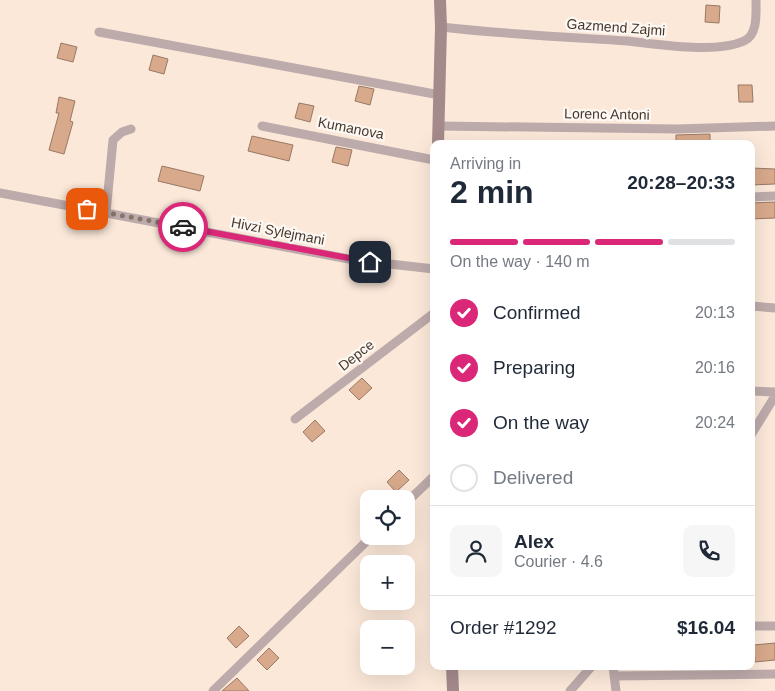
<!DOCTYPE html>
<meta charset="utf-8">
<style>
:root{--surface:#fff;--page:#f6f6f7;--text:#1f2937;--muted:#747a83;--line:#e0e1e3;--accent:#db2777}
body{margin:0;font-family:Arial,sans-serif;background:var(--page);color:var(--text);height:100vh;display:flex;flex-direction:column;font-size:19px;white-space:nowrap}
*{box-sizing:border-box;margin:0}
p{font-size:16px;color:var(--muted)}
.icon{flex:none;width:28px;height:28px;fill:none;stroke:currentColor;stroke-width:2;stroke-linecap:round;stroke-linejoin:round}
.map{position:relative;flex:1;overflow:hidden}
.details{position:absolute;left:430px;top:140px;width:325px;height:530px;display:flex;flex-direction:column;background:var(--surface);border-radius:10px;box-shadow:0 5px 20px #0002}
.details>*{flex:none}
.buttons{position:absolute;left:360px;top:490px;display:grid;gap:10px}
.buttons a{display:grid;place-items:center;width:55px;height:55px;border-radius:10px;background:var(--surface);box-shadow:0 5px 20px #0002;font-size:25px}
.pin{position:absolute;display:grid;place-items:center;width:42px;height:42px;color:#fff;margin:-21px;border-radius:10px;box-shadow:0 2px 8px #0006}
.courier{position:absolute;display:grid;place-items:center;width:50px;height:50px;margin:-25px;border:4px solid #db2777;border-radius:50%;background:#fff;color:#222;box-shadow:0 1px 6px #0007}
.summary em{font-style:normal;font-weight:800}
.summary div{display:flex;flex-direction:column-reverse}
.summary{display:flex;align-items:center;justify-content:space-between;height:85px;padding:0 20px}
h1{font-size:32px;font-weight:800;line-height:38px}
.bar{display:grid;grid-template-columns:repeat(4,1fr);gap:8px 5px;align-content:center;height:60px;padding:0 20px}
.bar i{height:6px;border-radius:4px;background:var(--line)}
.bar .on{background:var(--accent)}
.bar p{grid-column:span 4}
.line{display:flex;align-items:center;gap:12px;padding:0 20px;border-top:1px solid var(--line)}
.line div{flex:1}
.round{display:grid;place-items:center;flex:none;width:52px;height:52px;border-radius:10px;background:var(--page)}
ol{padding:0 20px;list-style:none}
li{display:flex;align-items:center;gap:15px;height:55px}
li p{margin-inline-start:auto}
li .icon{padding:5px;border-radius:50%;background:var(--accent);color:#fff;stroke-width:4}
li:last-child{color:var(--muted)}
li i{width:28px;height:28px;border:2px solid var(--line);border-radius:50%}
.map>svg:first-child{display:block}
.building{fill:#d8a98b;stroke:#987965}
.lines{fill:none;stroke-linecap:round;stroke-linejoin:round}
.street{stroke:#bdaaab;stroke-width:9}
.secondary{stroke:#a58a8c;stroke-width:12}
.done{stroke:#85766a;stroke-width:5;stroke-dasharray:0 9}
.route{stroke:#db2777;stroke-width:6}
.labels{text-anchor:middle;stroke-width:4.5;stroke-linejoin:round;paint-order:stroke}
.street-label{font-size:14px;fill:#46392f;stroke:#fef8f3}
</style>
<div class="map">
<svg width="775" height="691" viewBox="0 0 775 691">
<rect width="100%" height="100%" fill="#fbe8d9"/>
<path class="building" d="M706,5L720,6L719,23L705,22Z
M61,43L77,47L73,62L57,58Z
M153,55L168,59L164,74L149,70Z
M738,85H752L753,102H739Z
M359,86L374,89L370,105L355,101Z
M59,97L75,101L70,121L73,122L64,154L49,150L59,113H56Z
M299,103L314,106L310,122L295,118Z
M710,134V144H676V135Z
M252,136L293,145L289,161L248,151Z
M336,147L352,150L348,166L332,162Z
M162,166L204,176L200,191L158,181Z
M751,168L775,169V184L751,185Z
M775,202V218L751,219V203Z
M362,378L372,388L359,400L349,390Z
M315,420L325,431L312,442L303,432Z
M399,470L409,480L396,492L387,482Z
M239,626L249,636L236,648L227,638Z
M775,643V660L755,662L754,645Z
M269,648L279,658L267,670L257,660Z
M237,678L249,691H222Z"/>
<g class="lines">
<path class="street" d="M441,27C502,34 565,37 627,41C658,44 715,54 744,41C758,35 756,13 756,0
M99,32L440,95
M262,126L434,160
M439,126L677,129L775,126
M0,193L354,260L434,269
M751,197L775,196
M106,213L113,140L122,132L131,129
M751,306L775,308
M751,391L775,392
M295,419L434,313
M751,435L775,396
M406,503L434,476
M751,626H775
M613,666L616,691
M614,676L775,674
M213,691L372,536
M570,691L592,666"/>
<path class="secondary" d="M438,144L441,27L440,0
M452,666L453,691"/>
</g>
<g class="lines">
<path class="done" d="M87,209L183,227"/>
<path class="route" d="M183,227L370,262"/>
</g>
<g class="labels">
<g class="street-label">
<text transform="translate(616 27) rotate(4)" y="5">Gazmend Zajmi</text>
<text transform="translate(607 114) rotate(1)" y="5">Lorenc Antoni</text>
<text transform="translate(351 128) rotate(11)" y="5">Kumanova</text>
<text transform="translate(278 231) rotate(11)" y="5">Hivzi Sylejmani</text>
<text transform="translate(356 355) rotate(-38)" y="5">Depce</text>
</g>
</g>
</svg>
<div class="buttons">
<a><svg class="icon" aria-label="locate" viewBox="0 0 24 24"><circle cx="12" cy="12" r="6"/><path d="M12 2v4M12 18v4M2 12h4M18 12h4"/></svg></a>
<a>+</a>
<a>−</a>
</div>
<div class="pin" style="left:87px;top:209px;background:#ea580c"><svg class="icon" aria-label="bag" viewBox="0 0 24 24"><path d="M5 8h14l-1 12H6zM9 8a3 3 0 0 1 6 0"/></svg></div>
<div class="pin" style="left:370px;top:262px;background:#1f2937"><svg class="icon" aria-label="home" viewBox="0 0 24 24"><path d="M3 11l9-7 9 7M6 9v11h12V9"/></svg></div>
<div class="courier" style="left:183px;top:227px"><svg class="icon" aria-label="car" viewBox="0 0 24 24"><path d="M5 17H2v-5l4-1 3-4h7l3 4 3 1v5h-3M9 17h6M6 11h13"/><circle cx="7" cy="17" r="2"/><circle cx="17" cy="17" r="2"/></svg></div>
<section class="details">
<div class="summary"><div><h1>2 min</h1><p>Arriving in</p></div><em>20:28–20:33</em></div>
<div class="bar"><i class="on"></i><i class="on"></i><i class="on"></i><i></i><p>On the way · 140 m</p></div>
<ol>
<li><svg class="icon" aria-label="check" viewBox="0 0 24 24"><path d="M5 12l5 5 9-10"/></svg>Confirmed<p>20:13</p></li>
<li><svg class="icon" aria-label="check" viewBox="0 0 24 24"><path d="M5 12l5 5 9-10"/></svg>Preparing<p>20:16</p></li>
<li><svg class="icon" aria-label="check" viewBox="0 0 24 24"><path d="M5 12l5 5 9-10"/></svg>On the way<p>20:24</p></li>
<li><i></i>Delivered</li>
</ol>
<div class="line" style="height:90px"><a class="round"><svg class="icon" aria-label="person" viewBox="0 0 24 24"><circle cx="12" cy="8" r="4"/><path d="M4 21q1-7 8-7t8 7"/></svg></a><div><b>Alex</b><p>Courier · 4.6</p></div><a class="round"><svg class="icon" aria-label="phone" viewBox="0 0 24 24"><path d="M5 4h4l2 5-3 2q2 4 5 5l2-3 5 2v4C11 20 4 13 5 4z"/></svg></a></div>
<div class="line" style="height:65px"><div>Order #1292</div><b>$16.04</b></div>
</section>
</div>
